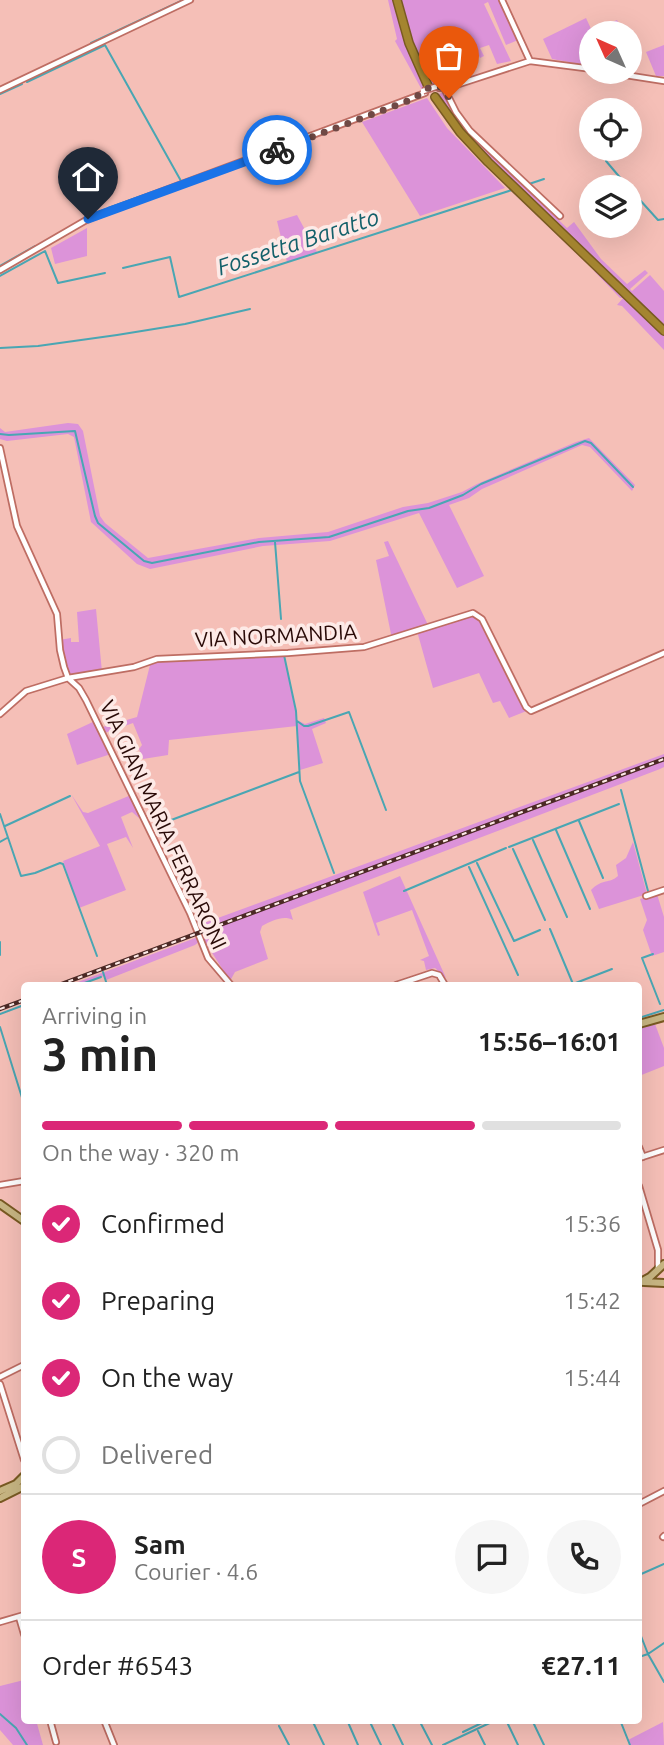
<!DOCTYPE html>
<meta charset="utf-8">
<style>
:root{--surface:#fff;--page:#f6f6f6;--text:#222;--muted:#767676;--line:#e0e0e0;--accent:#db2777}
body{margin:0;font-family:Ubuntu,sans-serif;background:var(--page);color:var(--text);height:100vh;display:flex;flex-direction:column;font-size:26px;white-space:nowrap}
*{box-sizing:border-box;margin:0}
p{font-size:23px;color:var(--muted)}
.icon{flex:none;width:38px;height:38px;fill:none;stroke:currentColor;stroke-width:2;stroke-linecap:round;stroke-linejoin:round}
.map{position:relative;flex:1;overflow:hidden}
.side{position:absolute;left:21px;top:982px;width:621px;height:742px;display:flex;flex-direction:column;background:var(--surface);border-radius:7px;box-shadow:0 7px 28px #0002}
.side>*{flex:none}
.needle{width:46px;rotate:315deg}
.fabs{position:absolute;left:579px;top:21px;display:grid;gap:14px}
.fabs a{display:grid;place-items:center;width:63px;height:63px;border-radius:50%;background:var(--surface);box-shadow:0 7px 28px #0002;font-size:35px}
.pin{position:absolute;display:grid;place-items:center;width:60px;height:60px;color:#fff;margin:-72px -30px;border-radius:50% 50% 50% 0;rotate:-45deg;box-shadow:0 0 7px #0007}
.pin .icon{rotate:45deg}
.courier{position:absolute;display:grid;place-items:center;width:70px;height:70px;margin:-35px;border:5px solid #1a73e8;border-radius:50%;background:#fff;color:#222;box-shadow:0 2px 9px #0007}
.headline em{font-style:normal;font-weight:700}
.headline div{display:flex;flex-direction:column-reverse}
.headline{display:flex;align-items:center;justify-content:space-between;height:119px;padding:0 21px}
h1{font-size:46px;font-weight:700;line-height:52px}
.bar{display:grid;grid-template-columns:repeat(4,1fr);gap:10px 7px;align-content:center;height:84px;padding:0 21px}
.bar i{height:9px;border-radius:5px;background:var(--line)}
.bar .on{background:var(--accent)}
.bar p{grid-column:span 4}
.line{display:flex;align-items:center;gap:18px;padding:0 21px;border-top:2px solid var(--line)}
.line div{flex:1}
.round{display:grid;place-items:center;flex:none;width:74px;height:74px;border-radius:37px;background:var(--page)}
ol{padding:0 21px;list-style:none}
li{display:flex;align-items:center;gap:21px;height:77px}
li p{margin-inline-start:auto}
li .icon{padding:7px;border-radius:50%;background:var(--accent);color:#fff;stroke-width:4}
li:last-child{color:var(--muted)}
li i{width:38px;height:38px;border:4px solid var(--line);border-radius:50%}
.map>svg:first-child{display:block}
.green{fill:#dc93d9}
.lines{fill:none;stroke-linecap:round;stroke-linejoin:round}
.stream{stroke:#49a6b3;stroke-width:2}
.minor-casing{stroke:#be6d63;stroke-width:8}
.major-casing{stroke:#795a22;stroke-width:10}
.highway-casing{stroke:#795a22;stroke-width:10}
.minor{stroke:#fff;stroke-width:4.5}
.major{stroke:#c8b683;stroke-width:6}
.highway{stroke:#a48530;stroke-width:7}
.rail-casing{stroke:#4c2925;stroke-width:4.5}
.rail{stroke:#fdeae7;stroke-width:2;stroke-dasharray:5;stroke-linecap:butt}
.minor-bridge-casing{stroke:#be6d63;stroke-width:8;stroke-linecap:butt}
.minor-bridge{stroke:#fff;stroke-width:4.5}
.done{stroke:#704945;stroke-width:7;stroke-dasharray:0 12.6}
.route{stroke:#1a73e8;stroke-width:9}
.labels{text-anchor:middle;stroke-width:7;stroke-linejoin:round;paint-order:stroke}
.street-label{font-size:21px;fill:#290a07;stroke:#fdeae7}
.water-label{font-size:23px;font-style:italic;fill:#14616b;stroke:#fdeae7}
</style>
<div class="map">
<svg width="664" height="1745" viewBox="0 0 664 1745">
<rect width="100%" height="100%" fill="#f5bfb7"/>
<path class="green" d="M388,0H393L403,38L424,88L422,90L395,41L397,39Z
M401,0H502L518,40L506,45L488,2L484,4L511,61L497,64L489,45L480,48L484,56L480,58L472,40L464,43L462,39L452,44L450,39L441,43L457,81L447,85L432,84L413,43Z
M586,18L592,31L617,20L623,33H592L591,66L552,59L543,39Z
M664,45V76H656L646,52Z
M443,92L458,118L472,136L567,228L574,222L601,259L627,284L645,270L648,273L630,289L632,291L650,275L664,291V326L477,145L456,121L438,95Z
M427,98L447,128L505,188L420,216L362,122Z
M297,215L317,252L287,262L277,221Z
M87,228V256L55,264L51,248Z
M594,271H598L664,335V350L622,306L617,305L623,298H620Z
M68,423L78,424L83,431L100,516L105,523L148,558L259,538L328,532L403,507L428,503L462,492L477,484L576,442L589,438L635,485L632,491L590,447L582,445L482,489L469,498L449,505L484,576L457,588L419,513L330,541L263,546L150,569L137,564L91,522L74,437L68,434L7,441L0,439V428L5,432Z
M388,541L429,627L472,613L478,615L529,710L509,718L500,701L493,703L479,673L433,688L417,631L392,639L376,560L389,556L384,542Z
M96,609L102,672L68,678L59,640L71,638V642H79L77,612Z
M284,653L297,720L305,724L324,718L326,723L312,729L323,763L300,770L297,726L169,740L168,755L143,759L139,749L142,745L133,723L102,734L111,754L77,765L67,734L95,721L99,728L137,717L151,661Z
M664,754V767L660,769L290,910L293,920C283,915 272,921 262,926L260,932L268,959L235,972L230,981L202,937L193,915L194,914L201,922H207Z
M71,794L83,812L88,813L131,795L143,817L139,818L132,812L121,817L133,848L126,837L107,844L126,890L79,908L63,861L100,846Z
M633,842L647,894L599,909L591,890C603,878 609,884 618,876L616,865L626,858Z
M400,876L446,978L435,968L426,970L424,961L420,960L429,956L412,910L376,923L380,935L378,936L363,892Z
M657,894L664,917V952L652,956L643,930L647,920L640,899Z
M198,937L200,941L195,945L106,980L104,976L79,985H70Z
M655,1024L664,1048V1066L639,1076V1029Z
M24,1680V1720H36L43,1745H13L0,1730V1686Z
M663,1722L664,1745H630L628,1740Z"/>
<g class="lines">
<path class="stream" d="M91,43L183,0
M27,82L105,45L181,181
M0,94L22,84
M606,161L628,187
M529,184L544,179
M630,189L658,220L664,219
M108,208L153,192
M0,266L35,246
M123,268L170,257L179,297L512,190
M0,276L45,251L58,283L105,273
M0,348L38,346L117,335L185,324L250,309
M0,434L9,435L75,431L95,516L98,523L144,561L152,563L259,542L329,537L408,511L429,508L463,495L481,484L585,441L591,443L633,487
M275,542L281,619
M284,655L296,711L300,781L334,873
M6,706L25,690
M297,721L304,726H308L349,712L386,810
M621,790L648,891
M0,814L21,876L35,873L60,863L63,864L97,956
M579,821L603,878
M5,826L70,796
M150,828L299,772
M556,830L590,909
M533,840L567,917
M0,842L7,838
M509,847L619,804
M513,849L545,920
M477,863L514,941L540,930
M469,867L518,975
M404,891L506,848
M550,929L573,984L612,969
M0,942V955
M653,954L642,958L660,1004
M103,972L107,985
M79,985L101,977
M0,1014L24,1005
M639,1018L664,1010
M0,1027L24,1104
M0,1187L24,1183
M639,1575L664,1564
M639,1631L648,1654L639,1657
M664,1643L648,1654L664,1682
M0,1714L16,1728L27,1745
M312,1720L324,1745
M347,1720L358,1745
M369,1720L381,1745
M391,1720L403,1745
M419,1720L432,1745
M506,1720L518,1745
M532,1720L544,1745
M620,1720L630,1745
M279,1726L289,1745
M478,1731L485,1745
M463,1732L488,1720
M443,1745L496,1720"/>
<defs>
<path id="minor" d="M502,0L530,61
M606,72L664,81
M439,88L450,87L530,61L592,69
M444,88L456,112L470,131L560,216
M0,90L190,0
M0,270L88,219L425,93
M0,448L17,526L57,614L60,650L64,667L68,678L79,688L86,700L190,913L208,958L231,985
M0,714L26,691L68,678L134,667L157,659L288,653L364,647L473,613L482,619L526,707L531,711L664,653
M646,896L664,890
M396,985L432,973L439,975L445,985
M639,1147L643,1157
M639,1158L664,1150
M0,1185L24,1181
M639,1186L658,1250V1269
M0,1377L24,1365
M0,1384L24,1460
M639,1504L664,1491
M663,1537L664,1536
M19,1617L24,1634
M0,1622L24,1615
M50,1720L56,1742
M104,1720L114,1745"/>
<path id="major" d="M639,1024L664,1017
M0,1204L24,1221
M644,1282L664,1283
M639,1283L650,1277L664,1264
M0,1491L16,1484L24,1476
M0,1498L24,1486"/>
<path id="highway" d="M397,0L409,43L428,86
M435,97L460,132L488,162L664,331"/>
</defs>
<use href="#minor" class="minor-casing"/>
<use href="#major" class="major-casing"/>
<use href="#highway" class="highway-casing"/>
<use href="#minor" class="minor"/>
<use href="#major" class="major"/>
<use href="#highway" class="highway"/>
<defs>
<path id="rail" d="M59,985L664,759
M0,1009L24,1000"/>
</defs>
<use href="#rail" class="rail-casing"/>
<use href="#rail" class="rail"/>
<defs>
<path id="minor-bridge" d="M423,91L438,86"/>
</defs>
<use href="#minor-bridge" class="minor-bridge-casing"/>
<use href="#minor-bridge" class="minor-bridge"/>
</g>
<g class="lines">
<path class="done" d="M277,150L413,99L430,87H450L444,88L449,98"/>
<path class="route" d="M88,219L277,150"/>
</g>
<g class="labels">
<g class="street-label">
<text transform="translate(276 636) rotate(-3)" y="7">VIA NORMANDIA</text>
<text transform="translate(163 825) rotate(65)" y="7">VIA GIAN MARIA FERRARONI</text>
</g>
<g class="water-label">
<text transform="translate(298 242) rotate(-18)" y="8">Fossetta Baratto</text>
</g>
</g>
</svg>
<div class="fabs">
<a><svg class="needle" viewBox="-14 -14 28 28"><path d="M0-13l5 13h-10z" fill="#e53935"/><path d="M0 13l5-13h-10z" fill="#767676"/></svg></a>
<a><svg class="icon" aria-label="locate" viewBox="0 0 24 24"><circle cx="12" cy="12" r="6"/><path d="M12 2v4M12 18v4M2 12h4M18 12h4"/></svg></a>
<a><svg class="icon" aria-label="layers" viewBox="0 0 24 24"><path d="M12 4l9 5-9 5-9-5zM3 14l9 5 9-5"/></svg></a>
</div>
<div class="pin" style="left:449px;top:98px;background:#ea580c"><svg class="icon" aria-label="bag" viewBox="0 0 24 24"><path d="M5 8h14l-1 12H6zM9 8a3 3 0 0 1 6 0"/></svg></div>
<div class="pin" style="left:88px;top:219px;background:#1f2937"><svg class="icon" aria-label="home" viewBox="0 0 24 24"><path d="M3 11l9-7 9 7M6 9v11h12V9"/></svg></div>
<div class="courier" style="left:277px;top:150px"><svg class="icon" aria-label="bike" viewBox="0 0 24 24"><circle cx="6" cy="16" r="4"/><circle cx="18" cy="16" r="4"/><path d="M6 16l4-8h5l3 8M10 8l3 8H6M13 5h3"/></svg></div>
<section class="side">
<div class="headline"><div><h1>3 min</h1><p>Arriving in</p></div><em>15:56–16:01</em></div>
<div class="bar"><i class="on"></i><i class="on"></i><i class="on"></i><i></i><p>On the way · 320 m</p></div>
<ol>
<li><svg class="icon" aria-label="check" viewBox="0 0 24 24"><path d="M5 12l5 5 9-10"/></svg>Confirmed<p>15:36</p></li>
<li><svg class="icon" aria-label="check" viewBox="0 0 24 24"><path d="M5 12l5 5 9-10"/></svg>Preparing<p>15:42</p></li>
<li><svg class="icon" aria-label="check" viewBox="0 0 24 24"><path d="M5 12l5 5 9-10"/></svg>On the way<p>15:44</p></li>
<li><i></i>Delivered</li>
</ol>
<div class="line" style="height:126px"><b class="round" style="background:var(--accent);color:#fff">S</b><div><b>Sam</b><p>Courier · 4.6</p></div><a class="round"><svg class="icon" aria-label="chat" viewBox="0 0 24 24"><path d="M4 5h16v11H9l-5 4z"/></svg></a><a class="round"><svg class="icon" aria-label="phone" viewBox="0 0 24 24"><path d="M5 4h4l2 5-3 2q2 4 5 5l2-3 5 2v4C11 20 4 13 5 4z"/></svg></a></div>
<div class="line" style="height:91px"><div>Order #6543</div><b>€27.11</b></div>
</section>
</div>
